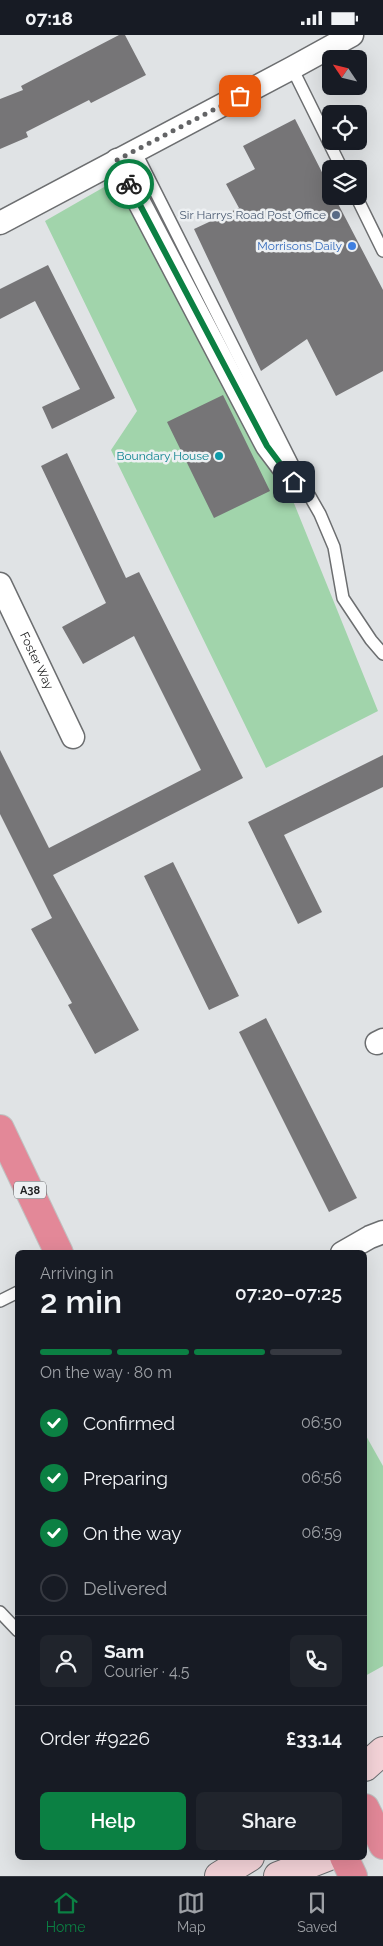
<!DOCTYPE html>
<meta charset="utf-8">
<style>
:root{--surface:#171b24;--page:#20242c;--text:#f1f3f6;--muted:#9ea1a6;--line:#363941;--accent:#0b8043}
body{margin:0;font-family:Raleway,sans-serif;background:var(--page);color:var(--text);height:100vh;display:flex;flex-direction:column;font-size:19px;white-space:nowrap}
*{box-sizing:border-box;margin:0}
p{font-size:16px;color:var(--muted)}
.icon{flex:none;width:28px;height:28px;fill:none;stroke:currentColor;stroke-width:2;stroke-linecap:round;stroke-linejoin:round}
.map{position:relative;flex:1;overflow:hidden}
.side{position:absolute;left:15px;top:1215px;width:352px;height:610px;display:flex;flex-direction:column;background:var(--surface);border-radius:8px;box-shadow:0 5px 20px #0002}
.side>*{flex:none}
.needle{width:32px;rotate:305deg}
.controls{position:absolute;left:322px;top:15px;display:grid;gap:10px}
.controls a{display:grid;place-items:center;width:45px;height:45px;border-radius:8px;background:var(--surface);box-shadow:0 5px 20px #0002;font-size:25px}
.pin{position:absolute;display:grid;place-items:center;width:42px;height:42px;color:#fff;margin:-21px;border-radius:10px;box-shadow:0 2px 8px #0006}
.courier{position:absolute;display:grid;place-items:center;width:50px;height:50px;margin:-25px;border:4px solid #0b8043;border-radius:50%;background:#fff;color:#222;box-shadow:0 1px 6px #0007}
.summary em{font-style:normal;font-weight:600}
.summary div{display:flex;flex-direction:column-reverse}
.summary{display:flex;align-items:center;justify-content:space-between;height:85px;padding:0 25px}
h1{font-size:32px;font-weight:600;line-height:38px}
.bar{display:grid;grid-template-columns:repeat(4,1fr);gap:8px 5px;align-content:center;height:60px;padding:0 25px}
.bar i{height:6px;border-radius:4px;background:var(--line)}
.bar .selected{background:var(--accent)}
.bar p{grid-column:span 4}
.line{display:flex;align-items:center;gap:12px;padding:0 25px;border-top:1px solid var(--line)}
.line div{flex:1}
.round{display:grid;place-items:center;flex:none;width:52px;height:52px;border-radius:8px;background:var(--page)}
ol{padding:0 25px;list-style:none}
li{display:flex;align-items:center;gap:15px;height:55px}
li p{margin-inline-start:auto}
li .icon{padding:5px;border-radius:50%;background:var(--accent);color:#fff;stroke-width:4}
li:last-child{color:var(--muted)}
li i{width:28px;height:28px;border:2px solid var(--line);border-radius:50%}
.action{display:flex;gap:10px;margin-top:auto;padding:10px 25px}
.action a{flex:1;height:58px;border-radius:8px;background:var(--accent);color:#fff;font-size:20px;font-weight:600;line-height:58px;text-align:center}
.action a+a{background:var(--page);color:var(--text)}
.status{display:flex;justify-content:space-between;align-items:center;height:35px;padding:0 25px;background:var(--surface);direction:ltr}
.status svg{height:14px;fill:currentColor}
.tabs{display:flex;justify-content:space-around;align-items:center;height:70px;border-top:1px solid var(--line);background:var(--surface);font-size:14px;color:var(--muted)}
.tabs a{display:grid;justify-items:center;gap:2px}
.tabs .selected{color:var(--accent)}
.map>svg:first-child{display:block}
.green{fill:#a1d4ab}
.building{fill:#767577}
.lines{fill:none;stroke-linecap:round;stroke-linejoin:round}
.service-casing{stroke:#6c6e70;stroke-width:14}
.minor-casing{stroke:#6c6e70;stroke-width:25}
.secondary-casing{stroke:#6c6e70;stroke-width:30}
.trunk-casing{stroke:#c0c1c1;stroke-width:30}
.service{stroke:#fff;stroke-width:11}
.minor{stroke:#fff;stroke-width:22}
.secondary{stroke:#f4d3d8;stroke-width:28}
.trunk{stroke:#e38898;stroke-width:28}
.done{stroke:#636466;stroke-width:5;stroke-dasharray:0 9}
.route{stroke:#0b8043;stroke-width:6}
.service-dot{fill:#5c6f8a;stroke:#edf0f2;stroke-width:2}
.shop-dot{fill:#3f7fe0;stroke:#edf0f2;stroke-width:2}
.culture-dot{fill:#0f9aa8;stroke:#edf0f2;stroke-width:2}
.labels{text-anchor:middle;stroke-width:5;stroke-linejoin:round;paint-order:stroke}
.shield{fill:#edf0f2;stroke:#5d5e60;stroke-width:1}
.shield-label{font-size:11px;font-weight:bold;fill:#1f2021}
.service-label{font-size:12px;fill:#4e5e75;stroke:#edf0f2;text-anchor:end}
.shop-label{font-size:12px;fill:#366cbe;stroke:#edf0f2;text-anchor:end}
.culture-label{font-size:12px;fill:#0d838f;stroke:#edf0f2;text-anchor:end}
.street-label{font-size:12px;fill:#1f2021;stroke:#edf0f2}
</style>
<div class="status"><b>07:18</b><svg viewBox="0 0 49 12"><path d="M0 12V9h3v3zM5 12V6h3v6zM10 12V3h3v9zM15 12V0h3v12zM26 1h20v11H26zM47 4h2v5h-2z"/></svg></div>
<div class="map">
<svg width="383" height="1841" viewBox="0 0 383 1841">
<rect width="100%" height="100%" fill="#e0e3e5"/>
<path class="green" d="M125,140L287,451L378,676L266,733L111,415L137,376L45,186Z
M365,1399L383,1431V1631L365,1641Z"/>
<path class="building" d="M119,0H125L146,40L91,68L89,65L26,97L28,102L0,114V64L23,55L21,51Z
M295,84L331,155V161H334L383,255V336L336,361L307,304L261,336L194,194L239,173L226,149L255,134L243,111Z
M48,230L115,363L52,394L42,372L80,354L35,266L0,284V254Z
M223,360L270,456L214,483L167,387Z
M67,418L126,543L139,537L243,743L53,840L139,995L95,1019L68,970L72,968L31,894L52,883L0,779V715L49,813L201,735L134,601L83,629L62,592L106,568L41,431Z
M383,720V752L284,800L322,877L298,889L248,787Z
M173,827L239,961L209,975L144,841Z
M266,983L357,1163L329,1177L239,997Z"/>
<g class="lines">
<defs>
<path id="service" d="M292,33L342,134
M135,116L300,444L320,479L334,512L343,563L371,605L383,619
M356,161L383,216
M0,1266L18,1257
M0,1577L18,1596"/>
<g id="minor">
<path d="M117,125L267,411L294,447"/>
<path d="M0,188L292,33L352,0"/>
<path id="s1" d="M0,549L73,702"/>
<path d="M377,1008L383,1005"/>
<path d="M342,1218L370,1202L383,1197"/>
</g>
<path id="secondary" d="M365,1732L383,1716
M219,1841L250,1822
M278,1841L327,1822"/>
<path id="trunk" d="M0,1094L59,1218
M365,1773L383,1810
M344,1822L353,1841"/>
</defs>
<use href="#service" class="service-casing"/>
<use href="#minor" class="minor-casing"/>
<use href="#secondary" class="secondary-casing"/>
<use href="#trunk" class="trunk-casing"/>
<use href="#service" class="service"/>
<use href="#minor" class="minor"/>
<use href="#secondary" class="secondary"/>
<use href="#trunk" class="trunk"/>
</g>
<g class="lines">
<path class="done" d="M129,149L117,125L240,61"/>
<path class="route" d="M129,149L267,411L294,447"/>
</g>
<circle class="service-dot" cx="336" cy="180" r="5"/>
<circle class="shop-dot" cx="352" cy="211" r="5"/>
<circle class="culture-dot" cx="219" cy="421" r="5"/>
<g class="labels">
<rect class="shield" x="14" y="1146.5" width="32" height="17" rx="4"/>
<g class="shield-label">
<text x="30" y="1159">A38</text>
</g>
<g class="service-label">
<text x="326" y="184">Sir Harrys Road Post Office</text>
</g>
<g class="shop-label">
<text x="342" y="215">Morrisons Daily</text>
</g>
<g class="culture-label">
<text x="209" y="425">Boundary House</text>
</g>
<g class="street-label">
<text dy="4" stroke="none"><textPath href="#s1" startOffset="85">Foster Way</textPath></text>
</g>
</g>
</svg>
<div class="controls">
<a><svg class="needle" viewBox="-14 -14 28 28"><path d="M0-13l5 13h-10z" fill="#e53935"/><path d="M0 13l5-13h-10z" fill="#9ea1a6"/></svg></a>
<a><svg class="icon" aria-label="locate" viewBox="0 0 24 24"><circle cx="12" cy="12" r="6"/><path d="M12 2v4M12 18v4M2 12h4M18 12h4"/></svg></a>
<a><svg class="icon" aria-label="layers" viewBox="0 0 24 24"><path d="M12 4l9 5-9 5-9-5zM3 14l9 5 9-5"/></svg></a>
</div>
<div class="pin" style="left:240px;top:61px;background:#ea580c"><svg class="icon" aria-label="bag" viewBox="0 0 24 24"><path d="M5 8h14l-1 12H6zM9 8a3 3 0 0 1 6 0"/></svg></div>
<div class="pin" style="left:294px;top:447px;background:#1f2937"><svg class="icon" aria-label="home" viewBox="0 0 24 24"><path d="M3 11l9-7 9 7M6 9v11h12V9"/></svg></div>
<div class="courier" style="left:129px;top:149px"><svg class="icon" aria-label="bike" viewBox="0 0 24 24"><circle cx="6" cy="16" r="4"/><circle cx="18" cy="16" r="4"/><path d="M6 16l4-8h5l3 8M10 8l3 8H6M13 5h3"/></svg></div>
<section class="side">
<div class="summary"><div><h1>2 min</h1><p>Arriving in</p></div><em>07:20–07:25</em></div>
<div class="bar"><i class="selected"></i><i class="selected"></i><i class="selected"></i><i></i><p>On the way · 80 m</p></div>
<ol>
<li><svg class="icon" aria-label="check" viewBox="0 0 24 24"><path d="M5 12l5 5 9-10"/></svg>Confirmed<p>06:50</p></li>
<li><svg class="icon" aria-label="check" viewBox="0 0 24 24"><path d="M5 12l5 5 9-10"/></svg>Preparing<p>06:56</p></li>
<li><svg class="icon" aria-label="check" viewBox="0 0 24 24"><path d="M5 12l5 5 9-10"/></svg>On the way<p>06:59</p></li>
<li><i></i>Delivered</li>
</ol>
<div class="line" style="height:90px"><a class="round"><svg class="icon" aria-label="person" viewBox="0 0 24 24"><circle cx="12" cy="8" r="4"/><path d="M4 21q1-7 8-7t8 7"/></svg></a><div><b>Sam</b><p>Courier · 4.5</p></div><a class="round"><svg class="icon" aria-label="phone" viewBox="0 0 24 24"><path d="M5 4h4l2 5-3 2q2 4 5 5l2-3 5 2v4C11 20 4 13 5 4z"/></svg></a></div>
<div class="line" style="height:65px"><div>Order #9226</div><b>£33.14</b></div>
<div class="action"><a>Help</a><a>Share</a></div>
</section>
</div>
<nav class="tabs">
<a class="selected"><svg class="icon" aria-label="home" viewBox="0 0 24 24"><path d="M3 11l9-7 9 7M6 9v11h12V9"/></svg>Home</a>
<a><svg class="icon" aria-label="map" viewBox="0 0 24 24"><path d="M3 6l6-2 6 2 6-2v14l-6 2-6-2-6 2zM9 4v14M15 6v14"/></svg>Map</a>
<a><svg class="icon" aria-label="saved" viewBox="0 0 24 24"><path d="M7 4h10v16l-5-4-5 4z"/></svg>Saved</a>
</nav>
